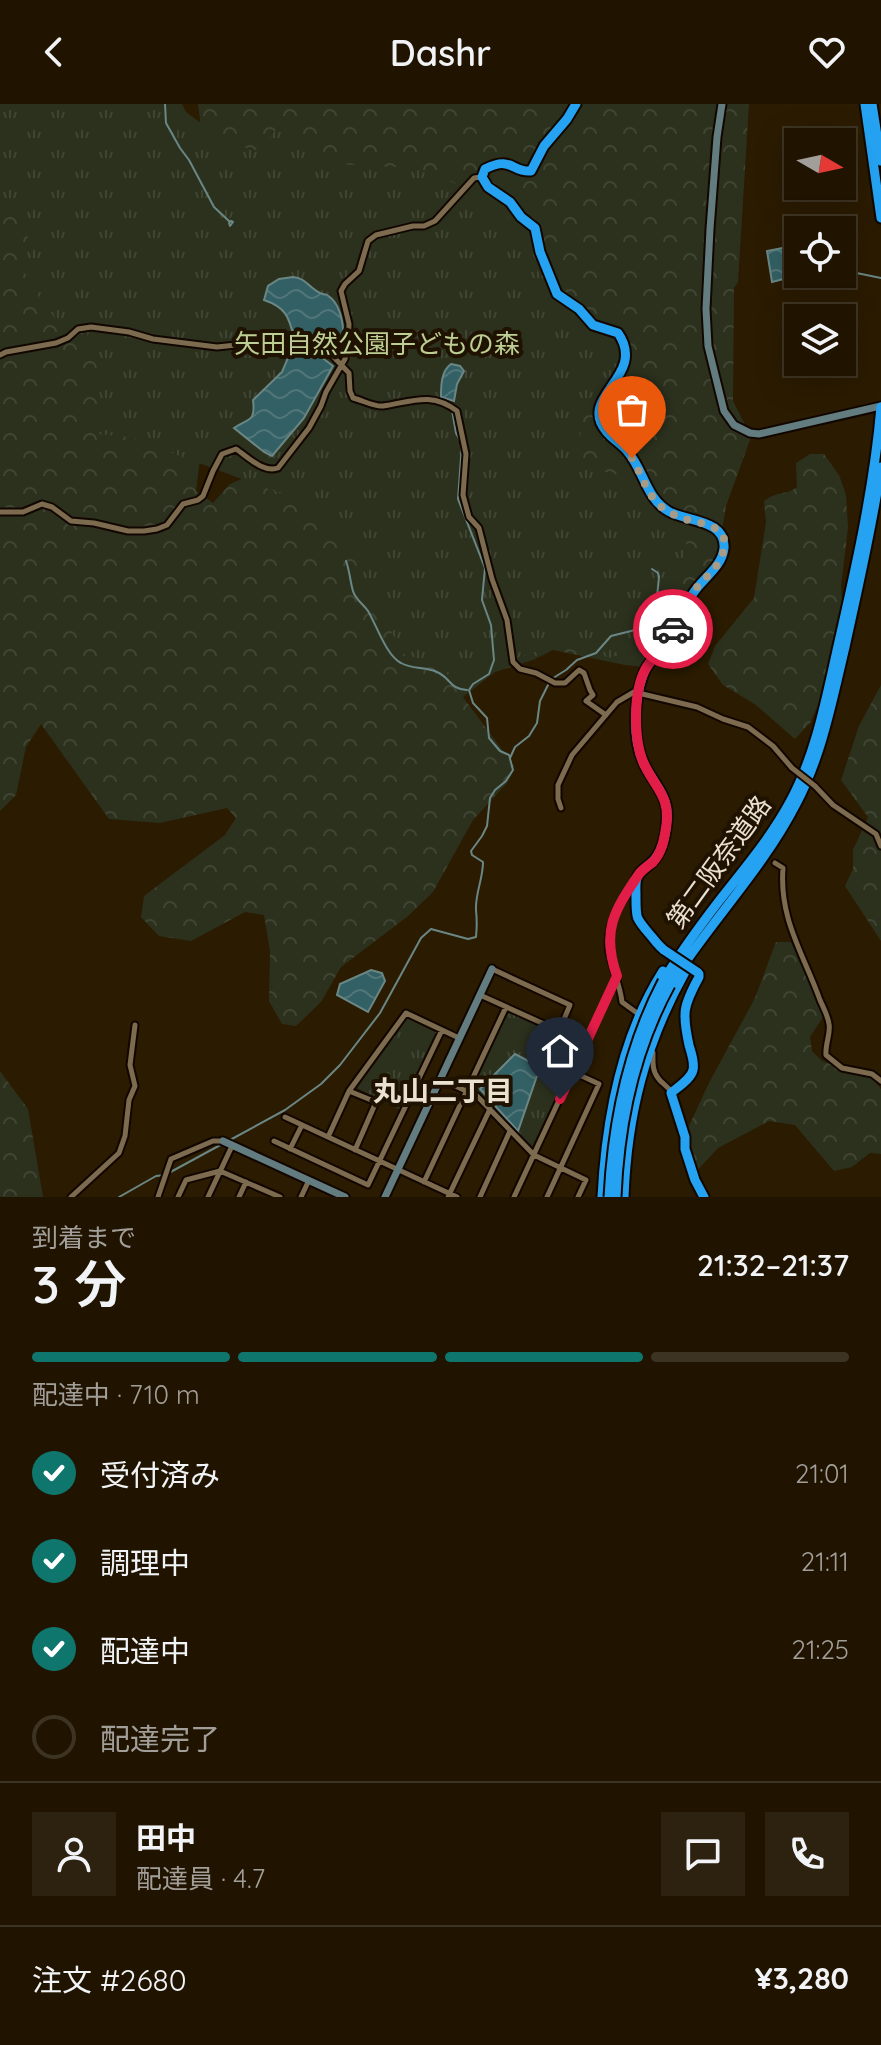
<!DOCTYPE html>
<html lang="ja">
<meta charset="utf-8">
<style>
:root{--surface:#201401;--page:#2d2110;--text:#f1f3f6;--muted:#a29e99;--line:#3d3323;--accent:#0f766e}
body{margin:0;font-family:Quicksand,"Noto Sans JP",sans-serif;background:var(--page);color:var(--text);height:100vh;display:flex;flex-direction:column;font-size:30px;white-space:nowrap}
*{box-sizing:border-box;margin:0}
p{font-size:26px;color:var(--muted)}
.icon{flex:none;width:44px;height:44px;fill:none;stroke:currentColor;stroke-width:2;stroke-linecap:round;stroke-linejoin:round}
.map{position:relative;height:1093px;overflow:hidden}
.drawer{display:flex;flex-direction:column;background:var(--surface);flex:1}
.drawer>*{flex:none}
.needle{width:52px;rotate:99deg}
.fabs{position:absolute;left:784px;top:24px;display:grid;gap:16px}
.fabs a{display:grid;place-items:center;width:72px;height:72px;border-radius:0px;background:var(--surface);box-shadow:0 8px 32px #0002,0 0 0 2px var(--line);font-size:40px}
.pin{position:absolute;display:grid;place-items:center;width:68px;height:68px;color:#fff;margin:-82px -34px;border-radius:50% 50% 50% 0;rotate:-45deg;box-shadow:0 0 8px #0007}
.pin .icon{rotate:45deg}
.courier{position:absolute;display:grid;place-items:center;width:80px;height:80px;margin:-40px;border:6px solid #e11d48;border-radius:50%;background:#fff;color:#222;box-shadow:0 2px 10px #0007}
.head em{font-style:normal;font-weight:600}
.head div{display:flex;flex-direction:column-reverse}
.head{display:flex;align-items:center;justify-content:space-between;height:136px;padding:0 32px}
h1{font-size:52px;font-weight:600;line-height:60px}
.bar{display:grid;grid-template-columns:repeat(4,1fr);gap:12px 8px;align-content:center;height:96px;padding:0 32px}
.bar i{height:10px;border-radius:6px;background:var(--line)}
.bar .active{background:var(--accent)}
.bar p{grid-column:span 4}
.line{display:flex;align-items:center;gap:20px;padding:0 32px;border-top:2px solid var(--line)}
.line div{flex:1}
.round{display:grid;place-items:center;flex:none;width:84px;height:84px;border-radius:0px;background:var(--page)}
ol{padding:0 32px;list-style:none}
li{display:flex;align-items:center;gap:24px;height:88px}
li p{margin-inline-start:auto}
li .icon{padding:8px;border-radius:50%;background:var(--accent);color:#fff;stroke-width:4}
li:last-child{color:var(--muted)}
li i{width:44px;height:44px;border:4px solid var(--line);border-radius:50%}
header{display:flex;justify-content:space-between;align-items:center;height:104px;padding:0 32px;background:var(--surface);font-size:36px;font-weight:600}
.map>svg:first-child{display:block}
.forest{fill:url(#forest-crowns)}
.park{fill:url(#park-tufts)}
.water{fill:url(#water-waves);stroke:#6a8785;stroke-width:2}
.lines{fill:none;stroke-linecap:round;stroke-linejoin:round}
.stream{stroke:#6a8785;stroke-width:2}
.street-casing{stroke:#120600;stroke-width:9}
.secondary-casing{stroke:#120600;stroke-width:11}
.highway-casing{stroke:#120600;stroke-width:13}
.street{stroke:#7c6b4e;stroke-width:5}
.secondary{stroke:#627c7f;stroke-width:7}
.highway{stroke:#25a3f2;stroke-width:9}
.street-bridge-casing{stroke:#120600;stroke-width:9;stroke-linecap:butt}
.highway-bridge-casing{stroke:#120600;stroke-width:13;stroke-linecap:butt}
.street-bridge{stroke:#7c6b4e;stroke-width:5}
.highway-bridge{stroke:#25a3f2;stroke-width:9}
.done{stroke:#a79c88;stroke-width:8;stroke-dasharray:0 14.4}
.route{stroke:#e11d48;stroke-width:10}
.labels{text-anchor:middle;stroke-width:8;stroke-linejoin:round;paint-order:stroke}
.park-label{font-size:26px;fill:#bdce94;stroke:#201200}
.street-label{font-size:26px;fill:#eae1d1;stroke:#201200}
.neighbourhood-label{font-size:28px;font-weight:bold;fill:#eae1d1;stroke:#201200}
</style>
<header><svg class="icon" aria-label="back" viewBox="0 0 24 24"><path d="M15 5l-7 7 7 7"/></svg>Dashr<svg class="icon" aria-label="heart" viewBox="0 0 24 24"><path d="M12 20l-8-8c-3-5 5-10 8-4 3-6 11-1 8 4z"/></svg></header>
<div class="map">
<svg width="881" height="1093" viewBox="0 0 881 1093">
<defs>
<pattern id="forest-crowns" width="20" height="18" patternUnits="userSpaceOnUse" patternTransform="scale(2)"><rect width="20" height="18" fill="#2c311e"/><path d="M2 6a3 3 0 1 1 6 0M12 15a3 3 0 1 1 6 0" fill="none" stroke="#404533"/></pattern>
<pattern id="park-tufts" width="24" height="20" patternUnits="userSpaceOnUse" patternTransform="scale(2)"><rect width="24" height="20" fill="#2c311e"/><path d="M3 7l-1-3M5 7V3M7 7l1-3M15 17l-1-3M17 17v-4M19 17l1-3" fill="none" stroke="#404533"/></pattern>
<pattern id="water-waves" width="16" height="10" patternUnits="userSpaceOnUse" patternTransform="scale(2)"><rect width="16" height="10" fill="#336064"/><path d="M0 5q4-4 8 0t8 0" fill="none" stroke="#517679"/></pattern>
</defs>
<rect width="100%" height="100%" fill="#2a1b01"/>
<path class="forest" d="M0,0L200,354L196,387L213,399L230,380L246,373L327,72L202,31L198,0H749L738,178L734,184L733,297L751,333L726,402L718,451L682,514L644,563L625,561L553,546L533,556L495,568L463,593L514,662L507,679L473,716L433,788L408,812L341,863L321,898L296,922L282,920L269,897L270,847L264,811L245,808L191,837L159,832L141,813L144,792L225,731L236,714L227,704L160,719L109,715L41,620L26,643L16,691L0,707Z
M810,350H824L839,371L846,391L848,424L841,482L843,513L824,588L810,619L795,635L756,601L723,581L708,560L715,542L754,494L766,418L764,397C779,386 785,392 797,383L796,359Z
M881,581V837L845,782L853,765V746L868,713L841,676L859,622Z
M776,838H791L816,891L823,913L810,933L812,947L822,957L873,975L881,985V1050L870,1049L852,1063L834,1067L795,1021L769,1017L718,1044L692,1072L682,1053L681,1039L709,979L755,894Z
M0,967L28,1005L43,1093H0Z"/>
<path class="park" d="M0,0H182L186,8L228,39L259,47L279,22L288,25L336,60L411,64L452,78L489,97L509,113L528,135L538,168L546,174L562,203L590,231L615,239C618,270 605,285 580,301L581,355L592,365L618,371L635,378L649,400L675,420L687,441L680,469L650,517L612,554L554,542L495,561L464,579L451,575L438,559L405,551L373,496L359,483L355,444L347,428L285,391L129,333L98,330L100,275L87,229L77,232L66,239L54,213L34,186L24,167L28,133L0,90Z
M511,908L580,942L531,1045L486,996L471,986L507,911Z
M407,914L439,930L402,1007L357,984Z"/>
<path class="water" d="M798,141V170H803L772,178L767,147Z
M293,173C306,174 308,183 320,189C329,193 323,187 331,194C341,203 345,224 342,236C341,240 339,244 340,248L335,250L322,237L294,234C289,212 285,203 264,196L268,182L279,175Z
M298,247L316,249L333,262L304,314L272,352L264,348L234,324C248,314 256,319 253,296L282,268L290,249Z
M451,260L460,262L464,267L457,280L454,297L441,293C441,282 441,267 451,260Z
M371,866L382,869L385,877L368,908L337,891L340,880Z
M515,950L540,963L518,1027L480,985Z"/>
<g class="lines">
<path class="stream" d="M165,0L166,19L180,44L189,56L214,103L230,118
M231,117L233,118L230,122L229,119Z
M842,166L881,174
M346,457C350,468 350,477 353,487C355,495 363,500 368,507C377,522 386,551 401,559C411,565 426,563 437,568C451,574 449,585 467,586
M550,576L566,566L577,556L596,549L611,532L639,525L649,515L657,493L659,473L658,469L652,465
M510,654L515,643L529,632L537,619L540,597L548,581
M230,1036L285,1006L321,980L340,961L380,909L421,834L431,825L468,835L476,833C477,823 477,815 476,806C475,790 483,775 483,758L472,751L471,747L482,732L487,722L490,694L495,686L506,677L513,666L509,651L500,647L489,634L487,614L473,599L469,586L473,580L489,570L494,556L491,521L482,496L485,464L458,395L462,340L456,329L452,306
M119,1093L156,1072L165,1071L224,1039"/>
<defs>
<path id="street" d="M0,251L6,248L56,239L68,234L78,225L91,223L129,228L153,235L217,243L236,241L260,234L309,239L325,244L349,269L350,287L353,294C362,296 374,303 383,302C411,298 431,287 457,307L466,350L463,391L469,413L479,424L492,475L507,516L513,558L520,565L536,569L555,579H565L579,566L584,569L590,586L593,591L586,597L606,611
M0,408H23L42,400L52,403L71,417L94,419L128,427H144L157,425L167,421L183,400L198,396L203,392L213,367L222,350L236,345C248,353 263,369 278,364L309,324L321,302L326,288L345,255L348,240L349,220L341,187L345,180L359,167L368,137L376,131L413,122H424L435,117L474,74L481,73
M815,682L833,701L876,730L881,742
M561,704L558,695V681L572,651L617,598L634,588L697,603L723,615L748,623L773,642L792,664
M775,759L783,764C779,815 803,849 820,896C823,903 828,912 829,920C831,929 825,940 826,951L842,964L872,970L881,977
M635,778C621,799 604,822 609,848C612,865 620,880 622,898L637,909
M492,865L570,901L559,927
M480,891L586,939
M653,949C653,957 652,967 658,974C662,980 667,981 671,988
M440,975L477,992L534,1051L586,1076L578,1093
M349,987L376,998L355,1046
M285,1013L457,1093
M328,1033L349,987L406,909L459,934
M274,1037L368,1081L442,926
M290,1045L302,1021
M424,1078L506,903
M71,1093L119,1049L125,1032L129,996L135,982L130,961L135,921
M158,1093L171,1055L213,1037H223
M178,1093L186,1076L220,1067L280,1093
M208,1093L232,1042
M239,1093L246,1078
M301,1093L309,1076
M448,1093L490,1005
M480,1093L510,1027
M514,1093L617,872
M547,1093L599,980L573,968"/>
<path id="secondary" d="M722,0L717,33L710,125L706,205L708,242L724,307L734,321L750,329L759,330L881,302
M223,1037L345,1093
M385,1093L492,865"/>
<path id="highway" d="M576,0L567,15L544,42L531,67C512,69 512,51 485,65L482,73L488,83L510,98L521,113L535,124L540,148L557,190L579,205L593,221L618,229C648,272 577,292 606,327C612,335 622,340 628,348C644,367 646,394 668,407C686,418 726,415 724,444C722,463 704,473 694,488C682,505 674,523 663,541C657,551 647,559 643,571C634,596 632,635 644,660C653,679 669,692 667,715C666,730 663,749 651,759C646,764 641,766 638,772C635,777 636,784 636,790C636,816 635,813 652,833C656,838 659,842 664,846
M865,0L881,114
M872,0L881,57
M697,868L699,870V873C683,902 682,909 689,941C691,949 695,958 693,966C691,975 678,983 671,989L685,1033V1045L695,1076L704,1093
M663,877C680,849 699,823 719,797C744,765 770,735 790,698C816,650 826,595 838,542C856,463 874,384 881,303
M670,881C709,819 762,766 796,700C822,651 832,597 845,543C858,483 872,424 881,363
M602,1093C606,1016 621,933 663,867
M624,1093C627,1011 645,940 685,868"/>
</defs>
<use href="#street" class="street-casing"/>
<use href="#secondary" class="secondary-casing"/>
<use href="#highway" class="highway-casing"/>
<use href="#street" class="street"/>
<use href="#secondary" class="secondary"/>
<use href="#highway" class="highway"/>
<defs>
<path id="street-bridge" d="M792,664L815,682"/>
<path id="highway-bridge" d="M664,846L697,868
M609,1093C613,1017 628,944 663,877
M616,1093C619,1019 634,947 670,881"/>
</defs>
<use href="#street-bridge" class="street-bridge-casing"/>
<use href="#highway-bridge" class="highway-bridge-casing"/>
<use href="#street-bridge" class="street-bridge"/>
<use href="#highway-bridge" class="highway-bridge"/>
</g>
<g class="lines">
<path class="done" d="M632,354C641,369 647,390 660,402C668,408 678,413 688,416C708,421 734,423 721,454C715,467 703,475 694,487C686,499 680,512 673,525"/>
<path class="route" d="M560,995L617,872C601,827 614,807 639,770C643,765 648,762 653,758C662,748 664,736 666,724C671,694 657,686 645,662C633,639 633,589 645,566C648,560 652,556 656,551C663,544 668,534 673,525"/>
</g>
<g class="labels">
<g class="park-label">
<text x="377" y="249">矢田自然公園子どもの森</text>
</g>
<g class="street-label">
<text transform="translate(719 758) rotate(-54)" y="9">第二阪奈道路</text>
</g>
<g class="neighbourhood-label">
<text x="443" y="997">丸山二丁目</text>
</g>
</g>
</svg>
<div class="fabs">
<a><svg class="needle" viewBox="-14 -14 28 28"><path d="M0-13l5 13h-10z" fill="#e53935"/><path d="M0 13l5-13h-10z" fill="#a29e99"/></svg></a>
<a><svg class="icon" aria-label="locate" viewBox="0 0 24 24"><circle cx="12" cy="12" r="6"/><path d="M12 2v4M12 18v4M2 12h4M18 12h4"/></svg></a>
<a><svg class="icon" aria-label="layers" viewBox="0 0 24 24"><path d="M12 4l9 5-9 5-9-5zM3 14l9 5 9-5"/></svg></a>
</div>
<div class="pin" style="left:632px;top:354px;background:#ea580c"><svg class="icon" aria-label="bag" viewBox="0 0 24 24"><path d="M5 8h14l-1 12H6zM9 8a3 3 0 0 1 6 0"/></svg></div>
<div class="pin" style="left:560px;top:995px;background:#1f2937"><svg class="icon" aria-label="home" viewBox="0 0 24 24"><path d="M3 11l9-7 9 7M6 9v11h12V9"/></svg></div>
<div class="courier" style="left:673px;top:525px"><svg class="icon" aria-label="car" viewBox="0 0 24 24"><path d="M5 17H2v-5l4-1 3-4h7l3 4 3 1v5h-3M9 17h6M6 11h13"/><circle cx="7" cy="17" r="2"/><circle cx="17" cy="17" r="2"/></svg></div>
</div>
<section class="drawer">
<div class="head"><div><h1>3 分</h1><p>到着まで</p></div><em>21:32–21:37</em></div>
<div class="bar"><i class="active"></i><i class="active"></i><i class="active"></i><i></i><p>配達中 · 710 m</p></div>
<ol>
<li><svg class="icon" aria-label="check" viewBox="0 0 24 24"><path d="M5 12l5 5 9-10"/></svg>受付済み<p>21:01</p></li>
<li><svg class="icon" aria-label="check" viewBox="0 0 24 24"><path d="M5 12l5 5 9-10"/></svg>調理中<p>21:11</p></li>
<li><svg class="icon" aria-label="check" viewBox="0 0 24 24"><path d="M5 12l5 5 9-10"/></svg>配達中<p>21:25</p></li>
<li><i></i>配達完了</li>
</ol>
<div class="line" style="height:144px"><a class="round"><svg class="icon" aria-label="person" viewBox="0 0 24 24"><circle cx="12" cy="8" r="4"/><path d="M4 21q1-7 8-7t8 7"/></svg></a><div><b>田中</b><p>配達員 · 4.7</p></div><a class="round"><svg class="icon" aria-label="chat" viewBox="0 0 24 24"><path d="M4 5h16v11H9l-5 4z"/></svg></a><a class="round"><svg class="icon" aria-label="phone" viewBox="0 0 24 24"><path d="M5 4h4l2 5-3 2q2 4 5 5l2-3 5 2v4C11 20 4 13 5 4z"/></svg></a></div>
<div class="line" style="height:104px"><div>注文 #2680</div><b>¥3,280</b></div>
</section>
